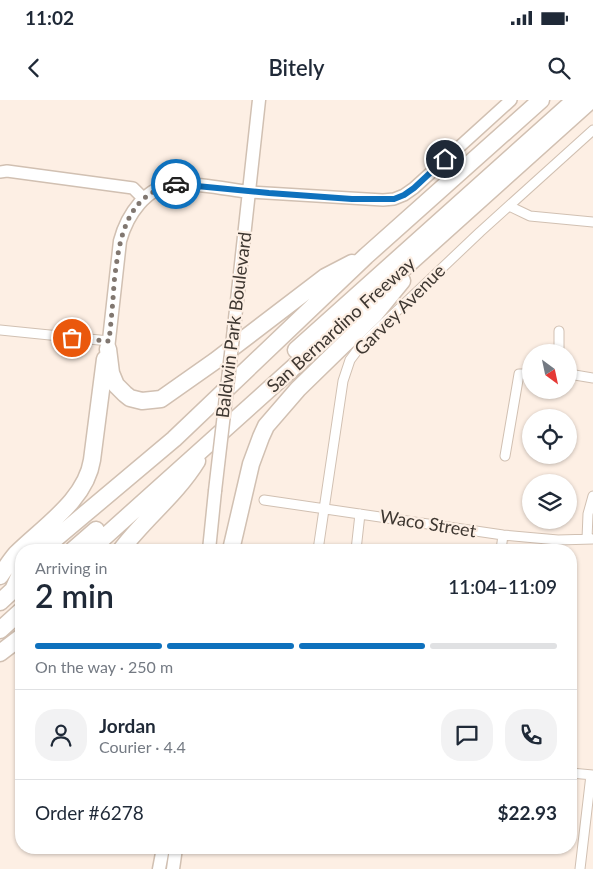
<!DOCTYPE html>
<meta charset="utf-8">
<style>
:root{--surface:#fff;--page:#f2f2f3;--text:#1f2937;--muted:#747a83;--line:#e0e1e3;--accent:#0e71bd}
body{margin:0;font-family:Lato,sans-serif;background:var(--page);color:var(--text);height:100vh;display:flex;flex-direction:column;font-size:19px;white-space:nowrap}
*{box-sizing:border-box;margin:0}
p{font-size:16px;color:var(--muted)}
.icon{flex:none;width:28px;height:28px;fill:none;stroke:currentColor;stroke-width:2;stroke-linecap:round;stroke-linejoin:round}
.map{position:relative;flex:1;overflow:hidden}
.drawer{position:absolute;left:15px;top:444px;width:562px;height:310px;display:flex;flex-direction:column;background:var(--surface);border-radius:20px;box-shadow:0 1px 4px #0004}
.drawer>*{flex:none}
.needle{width:32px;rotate:147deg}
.tools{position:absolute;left:522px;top:244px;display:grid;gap:10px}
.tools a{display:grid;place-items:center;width:55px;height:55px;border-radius:50%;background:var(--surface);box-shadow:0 1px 4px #0004;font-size:25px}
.pin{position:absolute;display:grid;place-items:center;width:42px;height:42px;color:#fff;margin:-21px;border:2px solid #fff;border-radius:50%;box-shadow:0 1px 5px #0007}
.courier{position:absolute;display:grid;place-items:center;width:50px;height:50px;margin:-25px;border:4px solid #0e71bd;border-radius:50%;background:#fff;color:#222;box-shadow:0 1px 6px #0007}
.headline em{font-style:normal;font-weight:600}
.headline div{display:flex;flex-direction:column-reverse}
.headline{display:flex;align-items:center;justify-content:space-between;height:85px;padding:0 20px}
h1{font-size:32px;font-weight:600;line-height:38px}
.bar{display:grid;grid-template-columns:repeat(4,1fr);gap:8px 5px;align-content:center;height:60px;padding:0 20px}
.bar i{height:6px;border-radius:4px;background:var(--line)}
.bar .active{background:var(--accent)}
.bar p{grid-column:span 4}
.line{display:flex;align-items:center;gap:12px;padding:0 20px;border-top:1px solid var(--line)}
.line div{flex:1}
.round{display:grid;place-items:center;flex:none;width:52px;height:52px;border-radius:20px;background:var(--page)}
.status{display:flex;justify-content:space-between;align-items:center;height:35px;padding:0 25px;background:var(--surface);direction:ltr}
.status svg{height:14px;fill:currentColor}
header{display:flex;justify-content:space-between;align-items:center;height:65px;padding:0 20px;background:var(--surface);font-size:22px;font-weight:600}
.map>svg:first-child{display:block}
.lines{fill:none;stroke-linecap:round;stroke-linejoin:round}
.minor-casing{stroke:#d1c0b2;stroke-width:11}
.tertiary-casing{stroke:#d1c0b2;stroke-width:14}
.secondary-casing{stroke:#d1c0b2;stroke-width:15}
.motorway-casing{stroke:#d1c0b2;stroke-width:19}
.minor{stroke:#fff;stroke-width:9}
.tertiary{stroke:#fff;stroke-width:11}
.secondary{stroke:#fff;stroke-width:12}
.motorway{stroke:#fff;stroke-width:16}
.secondary-bridge-casing{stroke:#d1c0b2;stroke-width:15;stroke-linecap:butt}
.secondary-bridge{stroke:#fff;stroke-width:12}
.done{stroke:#817770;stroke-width:5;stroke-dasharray:0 9}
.route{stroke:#0e71bd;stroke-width:6}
.labels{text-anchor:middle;stroke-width:4.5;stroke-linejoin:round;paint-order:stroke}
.street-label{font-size:18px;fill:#3e3731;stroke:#fdefe4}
</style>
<div class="status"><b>11:02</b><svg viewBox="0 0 49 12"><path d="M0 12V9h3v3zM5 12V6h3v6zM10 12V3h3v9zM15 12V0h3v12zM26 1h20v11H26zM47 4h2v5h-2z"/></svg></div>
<header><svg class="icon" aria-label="back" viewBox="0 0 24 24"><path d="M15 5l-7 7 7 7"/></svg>Bitely<svg class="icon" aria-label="search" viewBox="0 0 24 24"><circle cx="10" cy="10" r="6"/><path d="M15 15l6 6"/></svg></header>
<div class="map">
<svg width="593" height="769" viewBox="0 0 593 769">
<rect width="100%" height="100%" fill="#fdefe4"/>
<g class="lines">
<defs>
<path id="minor" d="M509,106L530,116L593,122
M0,230L109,241
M559,252V231
M569,274L593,278
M505,356L519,274H531
M264,400L503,435L558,440L593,439
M587,439L588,414L593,396
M318,450L343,281L350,260L362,244L480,132L593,30
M356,450L360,414
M501,450L503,435
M571,673L593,675
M580,769L591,675"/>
<path id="tertiary" d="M0,72L7,71L133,88L144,99
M249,92L383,100L394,99L404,95L414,88L511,0"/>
<path id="secondary" d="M234,228L259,0
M108,249L120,141C127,115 146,86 176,84C199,83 226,89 249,92
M209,450L215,391
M159,769L163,748
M173,769L176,748"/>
<path id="motorway" d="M108,249L111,273L116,285L125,294L130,298L142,301L161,299L215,261L325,177L352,163
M296,250L575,0
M42,450L174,339L366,156L541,0
M73,450L96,430
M90,450L591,0
M121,450C145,418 176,395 197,361
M231,450L251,364L261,337L266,326L298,289L375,214L402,181
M0,476C5,469 10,461 16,454C43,427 86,400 92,360L105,259
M0,502L13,490L21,472
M0,530L21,511
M0,553L21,537"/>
</defs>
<use href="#minor" class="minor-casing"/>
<use href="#tertiary" class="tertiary-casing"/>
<use href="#secondary" class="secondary-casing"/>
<use href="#motorway" class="motorway-casing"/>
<use href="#minor" class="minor"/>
<use href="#tertiary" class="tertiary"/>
<use href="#secondary" class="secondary"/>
<use href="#motorway" class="motorway"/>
<defs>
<path id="secondary-bridge" d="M215,391L234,228"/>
</defs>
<use href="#secondary-bridge" class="secondary-bridge-casing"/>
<use href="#secondary-bridge" class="secondary-bridge"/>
</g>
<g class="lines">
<path class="done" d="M72,238L109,241C111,222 113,203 114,183C119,140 125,93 176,84"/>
<path class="route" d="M176,84L269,93L352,99H394L404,95L414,88L445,59"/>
</g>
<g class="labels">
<g class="street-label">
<text transform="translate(400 210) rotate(-45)" y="6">Garvey Avenue</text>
<text transform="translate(234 225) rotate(-83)" y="6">Baldwin Park Boulevard</text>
<text transform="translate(341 225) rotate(-42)" y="6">San Bernardino Freeway</text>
<text transform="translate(428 424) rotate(9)" y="6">Waco Street</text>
</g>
</g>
</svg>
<div class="tools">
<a><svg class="needle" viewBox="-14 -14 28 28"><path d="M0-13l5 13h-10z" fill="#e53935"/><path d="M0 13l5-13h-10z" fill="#747a83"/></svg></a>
<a><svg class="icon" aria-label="locate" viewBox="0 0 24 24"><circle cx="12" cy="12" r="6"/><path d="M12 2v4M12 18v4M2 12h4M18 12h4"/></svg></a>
<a><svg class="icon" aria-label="layers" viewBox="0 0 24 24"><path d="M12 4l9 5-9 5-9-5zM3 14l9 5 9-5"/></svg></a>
</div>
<div class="pin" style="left:72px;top:238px;background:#ea580c"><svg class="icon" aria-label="bag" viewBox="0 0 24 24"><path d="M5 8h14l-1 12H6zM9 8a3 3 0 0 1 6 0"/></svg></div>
<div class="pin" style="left:445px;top:59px;background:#1f2937"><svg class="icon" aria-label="home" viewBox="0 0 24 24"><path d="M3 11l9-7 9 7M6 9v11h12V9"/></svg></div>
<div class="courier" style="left:176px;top:84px"><svg class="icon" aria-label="car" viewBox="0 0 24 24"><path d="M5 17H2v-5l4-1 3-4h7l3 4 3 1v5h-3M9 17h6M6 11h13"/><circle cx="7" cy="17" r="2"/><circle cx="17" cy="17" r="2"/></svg></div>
<section class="drawer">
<div class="headline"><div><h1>2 min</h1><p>Arriving in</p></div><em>11:04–11:09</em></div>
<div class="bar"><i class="active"></i><i class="active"></i><i class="active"></i><i></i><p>On the way · 250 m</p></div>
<div class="line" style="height:90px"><a class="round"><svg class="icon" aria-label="person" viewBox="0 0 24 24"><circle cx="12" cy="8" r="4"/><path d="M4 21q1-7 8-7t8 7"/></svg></a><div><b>Jordan</b><p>Courier · 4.4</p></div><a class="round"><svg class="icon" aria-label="chat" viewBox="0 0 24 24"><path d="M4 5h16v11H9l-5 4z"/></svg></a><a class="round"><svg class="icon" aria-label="phone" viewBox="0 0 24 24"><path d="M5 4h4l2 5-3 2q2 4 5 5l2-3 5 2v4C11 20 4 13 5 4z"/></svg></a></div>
<div class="line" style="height:65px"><div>Order #6278</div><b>$22.93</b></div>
</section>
</div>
